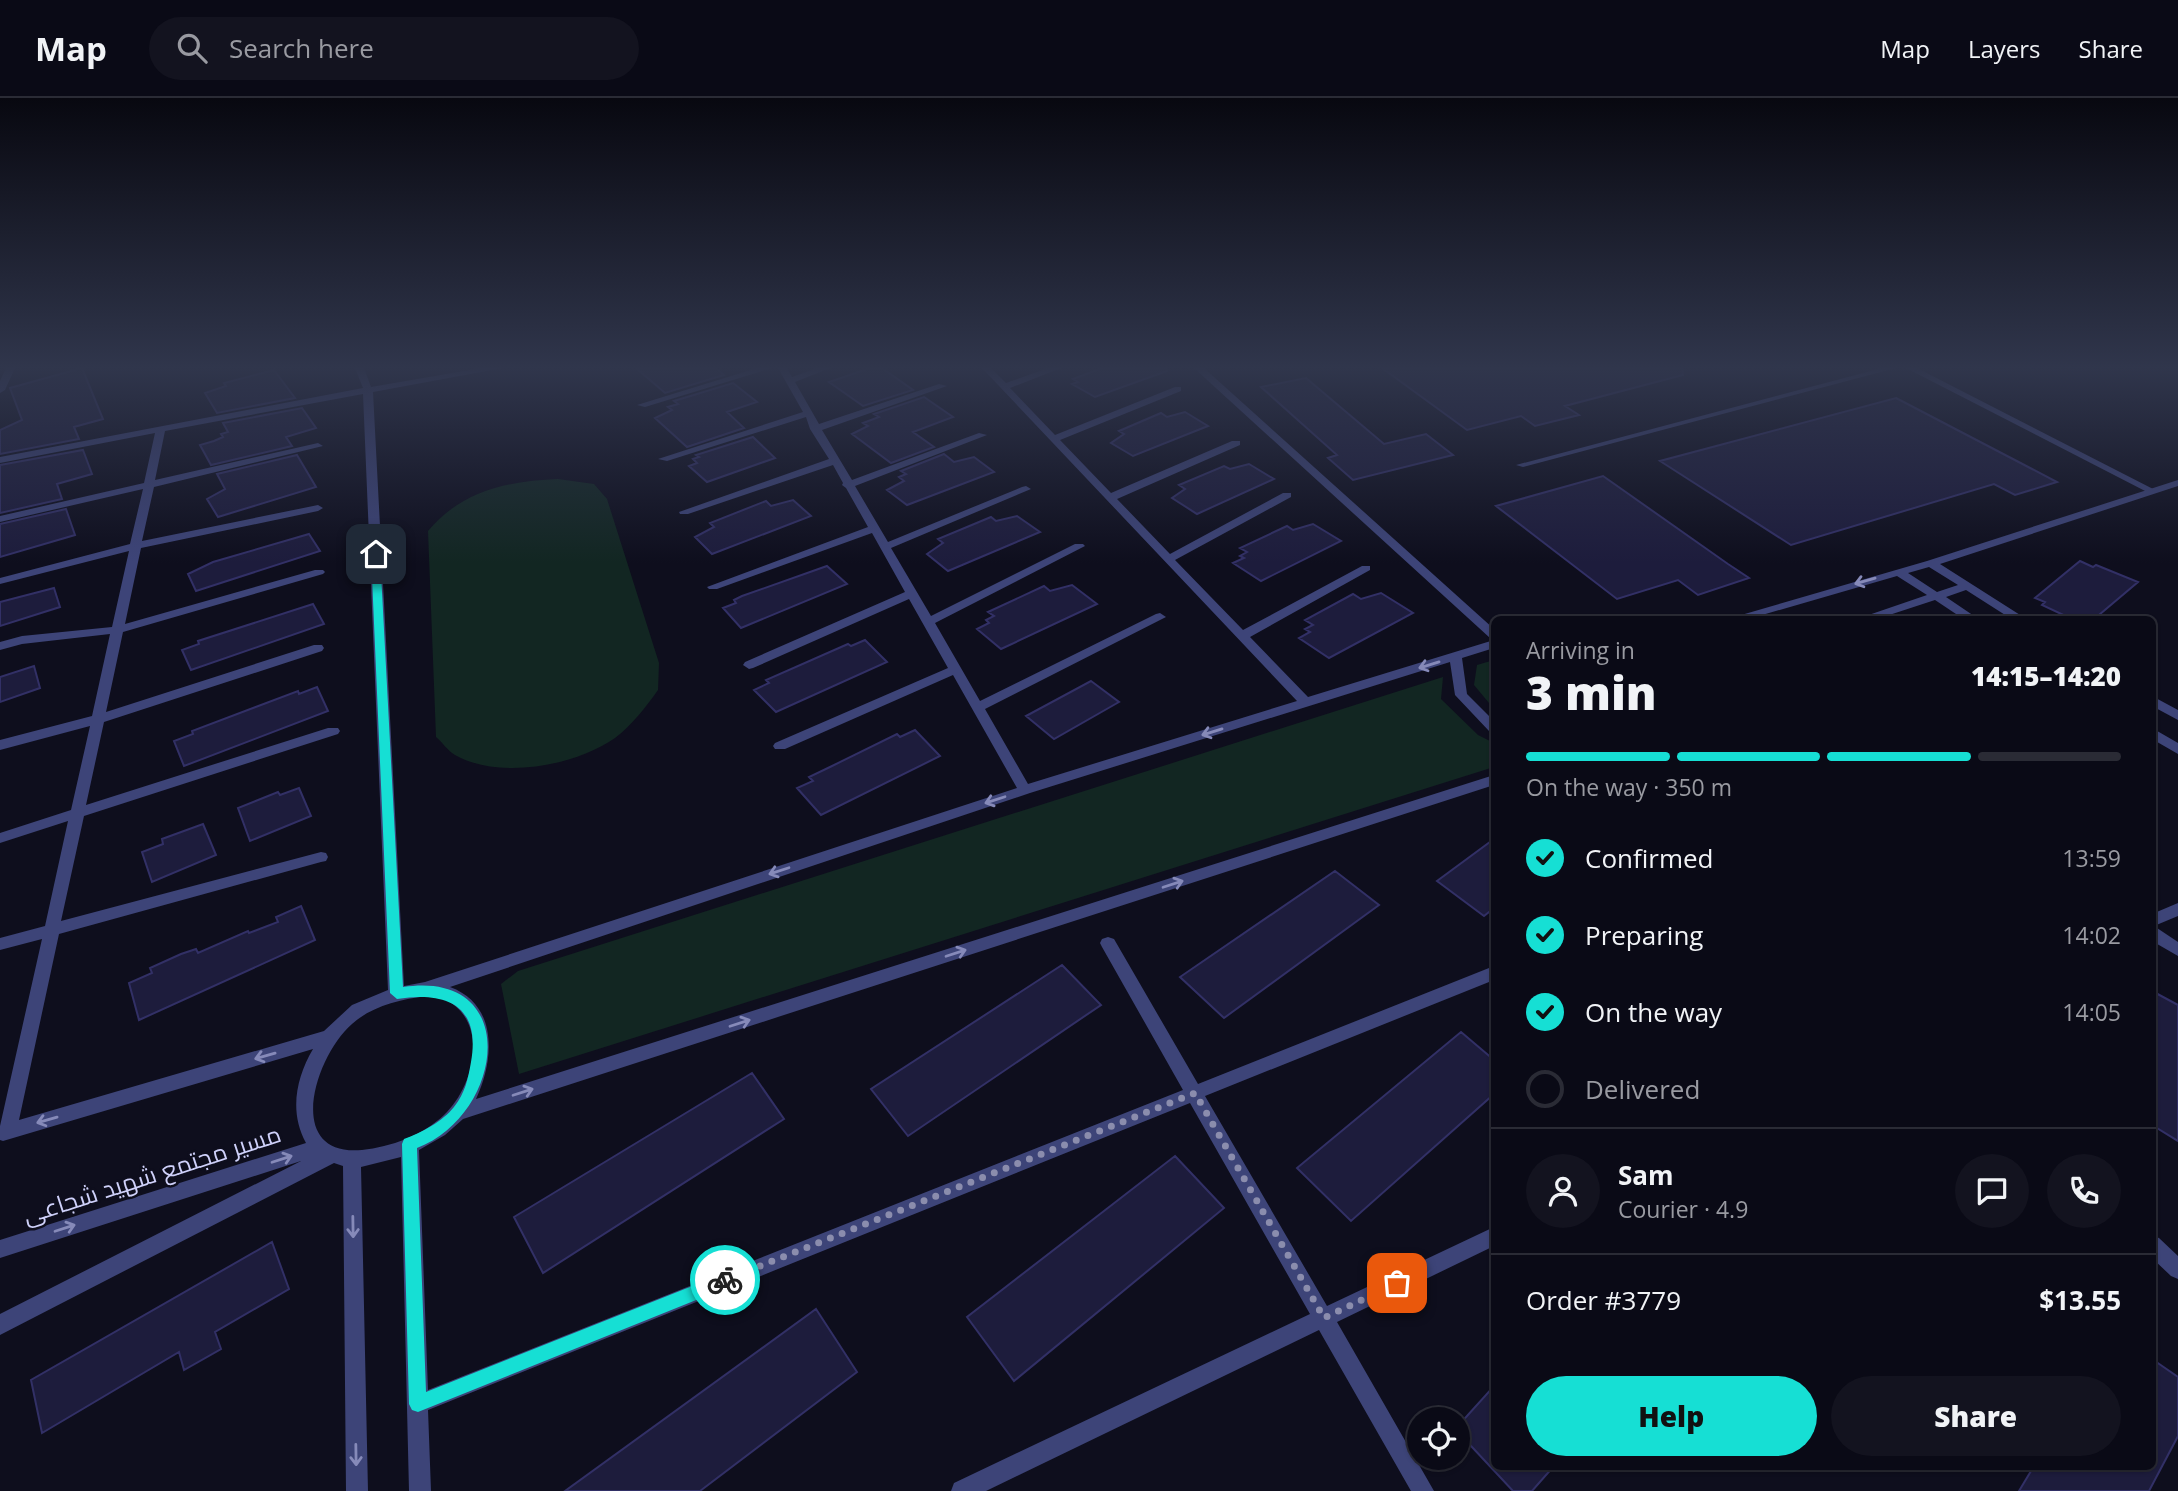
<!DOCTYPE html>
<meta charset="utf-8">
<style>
:root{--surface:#0a0a16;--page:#13131f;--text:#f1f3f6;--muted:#999aa1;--line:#2a2b35;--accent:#16dfd4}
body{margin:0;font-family:"Open Sans",Cairo,sans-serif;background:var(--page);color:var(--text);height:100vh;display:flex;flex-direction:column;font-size:26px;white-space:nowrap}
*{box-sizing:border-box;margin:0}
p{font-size:23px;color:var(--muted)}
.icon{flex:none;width:38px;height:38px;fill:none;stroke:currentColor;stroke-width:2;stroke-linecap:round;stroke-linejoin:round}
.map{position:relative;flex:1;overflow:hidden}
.panel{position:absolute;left:1491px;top:518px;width:665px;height:854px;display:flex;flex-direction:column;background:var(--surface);border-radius:10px;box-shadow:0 2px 5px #0004,0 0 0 2px var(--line)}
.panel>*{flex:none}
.buttons{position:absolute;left:1407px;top:1309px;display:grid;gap:14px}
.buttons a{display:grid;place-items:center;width:63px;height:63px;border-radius:50%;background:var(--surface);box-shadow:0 2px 5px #0004,0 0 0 2px var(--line);font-size:35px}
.pin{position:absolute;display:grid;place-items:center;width:60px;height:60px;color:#fff;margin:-30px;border-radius:14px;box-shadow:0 4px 10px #0006}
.courier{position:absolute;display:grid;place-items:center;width:70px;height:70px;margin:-35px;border:5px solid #16dfd4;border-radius:50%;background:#fff;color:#222;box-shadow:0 2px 9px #0007}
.headline em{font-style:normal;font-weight:800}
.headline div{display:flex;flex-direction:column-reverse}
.headline{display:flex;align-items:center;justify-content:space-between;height:119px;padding:0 35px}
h1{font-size:46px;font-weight:800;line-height:52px}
.bar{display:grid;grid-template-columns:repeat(4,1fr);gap:10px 7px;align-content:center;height:84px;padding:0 35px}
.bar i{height:9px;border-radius:5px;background:var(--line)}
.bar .selected{background:var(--accent)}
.bar p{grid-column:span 4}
.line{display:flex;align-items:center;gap:18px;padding:0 35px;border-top:2px solid var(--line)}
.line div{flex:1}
.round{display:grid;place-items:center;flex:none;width:74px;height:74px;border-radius:37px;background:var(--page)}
ol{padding:0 35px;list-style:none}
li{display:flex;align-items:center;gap:21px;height:77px}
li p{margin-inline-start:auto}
li .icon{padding:7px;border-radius:50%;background:var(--accent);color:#111;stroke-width:4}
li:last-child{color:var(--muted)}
li i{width:38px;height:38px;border:4px solid var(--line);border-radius:50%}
.cta{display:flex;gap:14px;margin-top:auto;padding:14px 35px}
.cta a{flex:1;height:80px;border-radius:42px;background:var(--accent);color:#111;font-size:28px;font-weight:800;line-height:80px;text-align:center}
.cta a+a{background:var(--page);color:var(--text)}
header{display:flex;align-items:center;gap:42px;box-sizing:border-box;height:98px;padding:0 35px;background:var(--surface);border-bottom:2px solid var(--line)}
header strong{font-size:33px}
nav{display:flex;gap:38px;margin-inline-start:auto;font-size:24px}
.search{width:490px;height:63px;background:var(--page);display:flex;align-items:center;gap:18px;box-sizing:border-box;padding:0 24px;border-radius:38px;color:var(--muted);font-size:26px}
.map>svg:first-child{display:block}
.green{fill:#122622}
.building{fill:#1d1c3c;stroke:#323066;stroke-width:2}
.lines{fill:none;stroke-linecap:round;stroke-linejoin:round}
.lane{fill:#3d4478;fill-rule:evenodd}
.street{fill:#3d4478;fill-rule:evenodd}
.oneway{stroke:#868ab9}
.route{fill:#16dfd4}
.done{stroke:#8b8dad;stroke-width:7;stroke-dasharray:0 12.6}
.labels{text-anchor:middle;stroke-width:5;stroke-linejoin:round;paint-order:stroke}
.near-street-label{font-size:24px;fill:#cfd1fa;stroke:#0e0e1d}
</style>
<header>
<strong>Map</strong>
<div class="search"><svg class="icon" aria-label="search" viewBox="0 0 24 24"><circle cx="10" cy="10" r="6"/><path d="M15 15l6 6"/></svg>Search here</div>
<nav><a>Map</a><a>Layers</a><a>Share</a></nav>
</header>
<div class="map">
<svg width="2178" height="1393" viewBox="0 0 2178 1393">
<rect width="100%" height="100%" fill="#0e0e1d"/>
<path class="green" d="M558,381L594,386L607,401L659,565L658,592C646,609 632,627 615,640C575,668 499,682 455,657C448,653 442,644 436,639L428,433C461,393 508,383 558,381Z
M1494,562V611L1474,587L1477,567Z
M1443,579L1441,601L1478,637L1494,645V669L519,976L501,886L518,873Z"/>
<path class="building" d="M82,270L103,321L74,329L79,341L0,356V332L22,322L10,290Z
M636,270H716L724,277L665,295Z
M870,270H882L913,292L863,308L829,284Z
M1102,270H1167V273L1095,299L1072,286L1078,284L1073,281Z
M1382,270H1682L1683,277L1565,308L1579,317L1535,328L1521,318L1467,332Z
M274,272L295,300L217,315L205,295L226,288L224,285Z
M1306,280L1384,346L1426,336L1453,357L1353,382L1328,360L1337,357L1261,289Z
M733,285L757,304L727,314L744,330L687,349L655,320L672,312L668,309L678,306L674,303Z
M924,299L953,319L913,334L934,349L891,365L852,336L868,328L863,325L879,319L874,316Z
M1896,300L2057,384L2015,397L1994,386L1791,447L1660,363Z
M302,310L316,330L286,339L292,348L211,367L200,347L214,343L223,339L221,336L228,334L223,325Z
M1185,314L1208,328L1133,358L1111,345L1124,336L1119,333L1161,315L1167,319Z
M753,339L775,360L707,384L689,368L697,365L693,361L699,359L696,357Z
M83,352L92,376L57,386L62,401L0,415V367Z
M944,356L954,364L974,359L994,374L907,407L887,392L904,383L899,379L906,376L901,373Z
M297,357L316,389L218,419L207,401L225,391L217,376Z
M1249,366L1274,381L1197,416L1172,400L1185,391L1179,387L1224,368L1230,371Z
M1603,378L1728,466L1749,480L1698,497L1678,482L1617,501L1496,408Z
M793,402L811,418L712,456L695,439L714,429L710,425L766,403L771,408Z
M66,411L75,437L0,459V426Z
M1017,418L1040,434L948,473L927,456L943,445L938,441L991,419L996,423Z
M1313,426L1341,443L1261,483L1233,465L1244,460L1240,458L1247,454L1240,450L1287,428L1293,432Z
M309,436L320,453L196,493L188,476L213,464Z
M2080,463L2093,469L2096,467L2138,484L2093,522H2074L2042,507L2045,504L2035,500Z
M827,468L847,486L741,530L723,510L736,505L734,502L742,498Z
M1072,487L1097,506L1001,551L977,531L989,525L986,522L994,518L988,514L1044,488L1050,493Z
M54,490L60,509L0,528V504Z
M1381,495L1413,515L1329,560L1299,540L1310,534L1305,531L1313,527L1305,522L1353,496L1361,501Z
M313,506L324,526L191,572L182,552L199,546L198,543Z
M865,542L887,564L776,614L754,592L769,585L766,582L848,546L851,548Z
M34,568L40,590L0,604V579Z
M1091,583L1119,604L1054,641L1026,618Z
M317,589L328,613L184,668L174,643L193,636L192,633L298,593L299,596Z
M915,632L940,658L821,717L797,690L813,683L809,679L830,669L897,636L900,639Z
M299,690L311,718L250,743L238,710L278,694L280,697Z
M203,726L216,757L152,784L142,754L163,746L162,741Z
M1494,741V810L1484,818L1437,783Z
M1335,773L1379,807L1224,920L1180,879Z
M301,808L315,842L139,922L129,885L152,875L150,870L181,856L196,851L198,855L248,833L249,835L278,824L276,819Z
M1062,867L1101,907L908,1038L871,991Z
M2152,893L2178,907V1043L2152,1027Z
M1461,934L1494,962V996L1351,1123L1297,1070Z
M752,975L784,1021L543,1175L514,1119Z
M1175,1058L1224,1110L1014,1283L967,1219Z
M272,1144L289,1191L215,1234L221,1251L184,1272L179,1254L42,1335L31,1282Z
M816,1211L857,1274L700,1393H565Z
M2152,1261L2178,1279V1338L2149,1393H2019L2034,1368H2152Z
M1494,1288V1368H1554L1532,1393H1513L1458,1334V1328Z"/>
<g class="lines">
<path class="lane" d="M1882,270H1896L1523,369L1516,367Z
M1906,270H1917L2157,393L2155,395H2149Z"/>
<path class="street" d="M6,270H15L5,292L0,295V283Z
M355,270H364L371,289L481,270H503L373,294L404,888L425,884L1017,690L953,577L785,651H775L773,648L775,645L948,570L909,501L753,570L749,571L743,567L745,564L905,494L872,435L717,491H709L707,489L868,429L846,390L842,387L843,385L833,367L688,416H680L679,414L829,361L810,331L806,319L667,363L658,361L803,314L778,270H787L792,279L817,270H830L795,284L819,326L939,286L947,288L822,332L852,382L979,335L987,337L855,388L888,444L1022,389L1026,388L1031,391L891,450L931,518L1075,446H1083L1085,448L935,525L980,603L1156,516L1160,515L1166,519L985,611L1028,686L1297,603L982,270H991L1006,285L1048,270H1061L1010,290L1055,337L1175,289H1181V293L1060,342L1111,395L1232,343H1240V347L1117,401L1170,456L1283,395H1291V399L1175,462L1243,532L1362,468H1370V472L1250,539L1308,599L1494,542V550L1462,560L1467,596L1494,623V634L1489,633L1455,597L1450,564L1030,695L450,889C499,907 494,963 476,1001L1494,677V687L463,1021L445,1037L419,1052L428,1292L1183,992L1102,849L1100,845L1102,841L1108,839L1114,841L1198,986L1494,868V882L1205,998L1327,1208L1494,1129V1148L1337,1224L1434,1393H1411L1319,1232L986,1393H951L954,1385L1310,1216L1190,1005L428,1312L431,1393H409L401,1059L361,1069L368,1393H346L343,1068L334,1065L0,1237V1216L301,1063L0,1160V1142L306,1045C289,1014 296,980 313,951L3,1043L0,1042V1028L42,841L0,852V840L45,828L68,723L0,745V735L71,712L90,628L0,652V642L92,618L110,536L22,546L0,552V544L22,538L112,529L129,453L0,486V480L130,446L143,391L0,424V418L144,385L155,335L0,365V359L363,290ZM363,296L388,892L352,907L324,933L19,1022L59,836L321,764L326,763L328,759L326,755L321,754L61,823L84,718L338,636L340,633L338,630H328L86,707L104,624L322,553L324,550L322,547H314L106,614L123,534L323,476L325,474L323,472H315L125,526L141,450L318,413L323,410L318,407L142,443L154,389L323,348L318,345L155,382L165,333ZM425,898C432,899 440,899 446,902C490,925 474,989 444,1017C423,1037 391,1049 362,1052C283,1059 315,958 352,926C372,908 399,902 425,898Z
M757,270H772L645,309L637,307Z
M1194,270H1204L1494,531V541L1490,540Z
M2178,382V388L1940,466L2028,522H2013L1966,492L1946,499L1980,522H1965L1935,502L1874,522H1854L1927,497L1897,478L1745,522H1724L1927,463ZM1929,469L1958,487L1937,494L1908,475Z
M2152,598L2178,612V622L2152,608Z
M2152,630L2178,645V656L2152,641Z
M2178,805V818L2154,828L2178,844V858L2152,843V816Z
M2152,1138L2159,1140L2178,1158V1181L2171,1178L2152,1160Z"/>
</g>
<defs><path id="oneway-shaft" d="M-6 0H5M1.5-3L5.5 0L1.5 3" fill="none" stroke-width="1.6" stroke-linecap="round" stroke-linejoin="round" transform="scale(1.75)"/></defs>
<g class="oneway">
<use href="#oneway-shaft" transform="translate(1865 483) rotate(164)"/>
<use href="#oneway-shaft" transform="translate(1429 567) rotate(163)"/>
<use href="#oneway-shaft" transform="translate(1212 634) rotate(163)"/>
<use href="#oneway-shaft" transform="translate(995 702) rotate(162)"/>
<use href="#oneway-shaft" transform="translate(779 773) rotate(162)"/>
<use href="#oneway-shaft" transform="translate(1173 786) rotate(-18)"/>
<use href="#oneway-shaft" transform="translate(956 855) rotate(-18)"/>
<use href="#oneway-shaft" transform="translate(740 925) rotate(-18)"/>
<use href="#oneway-shaft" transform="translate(265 958) rotate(164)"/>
<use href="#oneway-shaft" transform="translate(523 994) rotate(-18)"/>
<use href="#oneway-shaft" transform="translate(47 1022) rotate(164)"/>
<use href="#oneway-shaft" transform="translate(282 1061) rotate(-18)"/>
<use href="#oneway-shaft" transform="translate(353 1129) rotate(89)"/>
<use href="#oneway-shaft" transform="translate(65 1130) rotate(-18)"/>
<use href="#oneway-shaft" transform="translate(356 1357) rotate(89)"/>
</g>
<linearGradient id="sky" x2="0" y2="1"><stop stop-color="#080810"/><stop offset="0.58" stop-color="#30364c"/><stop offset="1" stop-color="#30364c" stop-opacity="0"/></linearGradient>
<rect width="2178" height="465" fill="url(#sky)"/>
<path class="route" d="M376,454L380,456L403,889C522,871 505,1016 417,1050L426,1294L725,1175L733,1182L731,1188L418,1314L412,1312L409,1306L402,1046L404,1041C421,1035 443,1023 454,1009C465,995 468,981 471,964C481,907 446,893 397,901L390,895L371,456Z"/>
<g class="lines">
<path class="done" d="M725,1182L1195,995L1324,1220L1397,1185"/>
</g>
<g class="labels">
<g class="near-street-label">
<text transform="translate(152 1077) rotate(-18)" y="8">مسیر مجتمع شهید شجاعی</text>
</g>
</g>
</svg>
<div class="buttons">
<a><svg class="icon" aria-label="locate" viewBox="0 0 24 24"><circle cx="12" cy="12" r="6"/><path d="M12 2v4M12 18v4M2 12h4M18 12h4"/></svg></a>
</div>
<div class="pin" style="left:1397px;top:1185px;background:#ea580c"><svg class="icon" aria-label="bag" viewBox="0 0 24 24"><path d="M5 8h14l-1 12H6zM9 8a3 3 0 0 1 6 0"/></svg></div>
<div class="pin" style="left:376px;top:456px;background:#1f2937"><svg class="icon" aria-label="home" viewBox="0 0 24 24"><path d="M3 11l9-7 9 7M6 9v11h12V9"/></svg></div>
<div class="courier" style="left:725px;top:1182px"><svg class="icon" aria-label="bike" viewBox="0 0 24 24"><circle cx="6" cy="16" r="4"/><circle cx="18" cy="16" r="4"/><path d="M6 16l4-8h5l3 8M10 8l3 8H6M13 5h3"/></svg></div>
<section class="panel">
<div class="headline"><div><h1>3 min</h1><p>Arriving in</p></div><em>14:15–14:20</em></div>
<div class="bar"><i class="selected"></i><i class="selected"></i><i class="selected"></i><i></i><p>On the way · 350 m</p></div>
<ol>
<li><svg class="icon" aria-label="check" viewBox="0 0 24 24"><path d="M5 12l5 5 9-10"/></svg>Confirmed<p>13:59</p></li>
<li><svg class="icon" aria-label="check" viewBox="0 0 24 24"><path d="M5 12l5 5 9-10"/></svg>Preparing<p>14:02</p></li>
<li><svg class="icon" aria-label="check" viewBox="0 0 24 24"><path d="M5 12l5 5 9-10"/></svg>On the way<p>14:05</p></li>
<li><i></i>Delivered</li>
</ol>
<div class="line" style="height:126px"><a class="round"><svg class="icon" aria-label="person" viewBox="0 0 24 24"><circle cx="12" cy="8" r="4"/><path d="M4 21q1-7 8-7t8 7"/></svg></a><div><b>Sam</b><p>Courier · 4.9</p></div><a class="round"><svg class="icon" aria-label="chat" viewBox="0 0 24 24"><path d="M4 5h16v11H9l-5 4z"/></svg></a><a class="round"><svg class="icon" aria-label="phone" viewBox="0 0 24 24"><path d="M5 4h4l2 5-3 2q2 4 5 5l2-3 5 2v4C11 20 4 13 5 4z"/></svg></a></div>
<div class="line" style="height:91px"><div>Order #3779</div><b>$13.55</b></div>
<div class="cta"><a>Help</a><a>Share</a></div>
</section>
</div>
